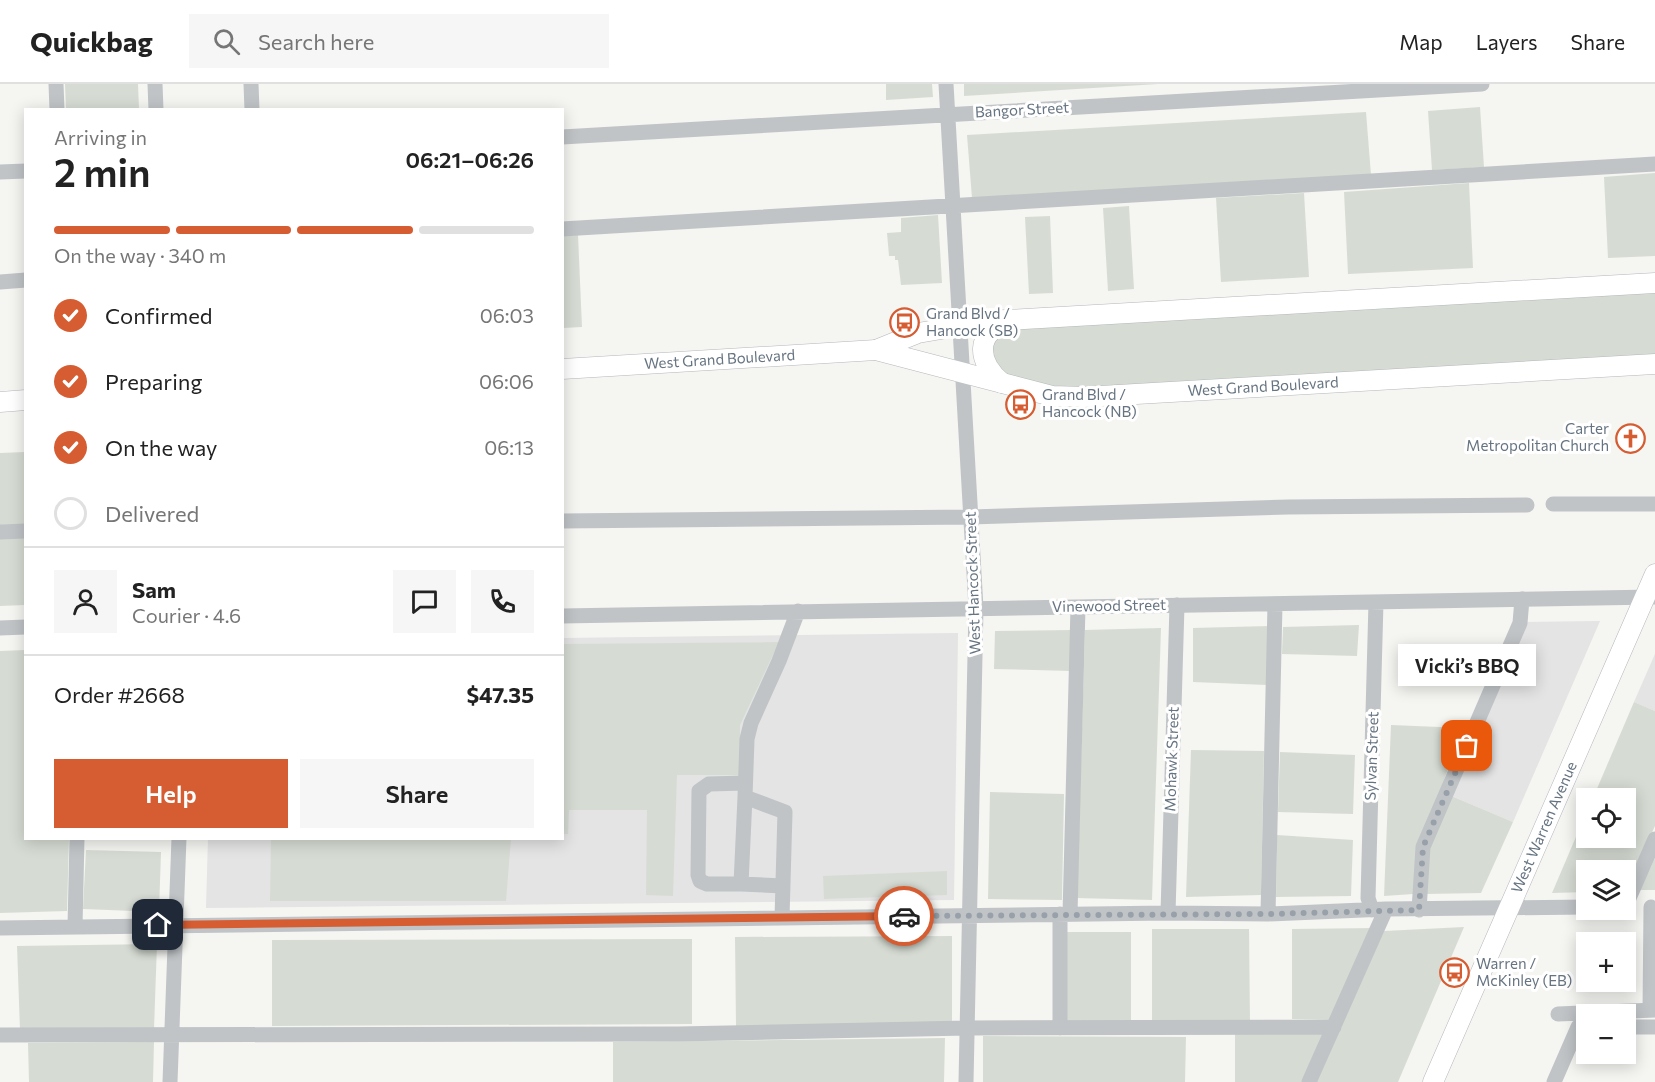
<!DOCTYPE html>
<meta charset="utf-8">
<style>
:root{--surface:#fff;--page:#f6f6f6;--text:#222;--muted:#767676;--line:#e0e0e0;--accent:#d65c31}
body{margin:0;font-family:Commissioner,sans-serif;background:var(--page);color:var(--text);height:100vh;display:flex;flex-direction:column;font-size:22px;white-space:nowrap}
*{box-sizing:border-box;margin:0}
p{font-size:20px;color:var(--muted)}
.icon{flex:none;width:33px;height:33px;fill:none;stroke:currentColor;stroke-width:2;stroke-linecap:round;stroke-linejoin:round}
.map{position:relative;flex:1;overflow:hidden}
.panel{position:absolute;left:24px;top:24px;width:540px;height:732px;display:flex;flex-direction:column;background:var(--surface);border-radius:0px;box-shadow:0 3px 15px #0003}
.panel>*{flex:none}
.buttons{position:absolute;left:1576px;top:704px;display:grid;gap:12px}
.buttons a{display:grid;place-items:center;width:60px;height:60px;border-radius:0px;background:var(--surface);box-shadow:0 3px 15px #0003;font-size:30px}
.pin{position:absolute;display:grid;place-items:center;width:51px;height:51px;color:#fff;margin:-26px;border-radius:12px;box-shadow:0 3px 9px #0006}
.courier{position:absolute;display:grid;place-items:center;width:60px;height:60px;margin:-30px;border:4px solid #d65c31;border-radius:50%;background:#fff;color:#222;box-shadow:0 2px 8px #0007}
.bubble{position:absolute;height:42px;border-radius:0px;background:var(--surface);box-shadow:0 3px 15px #0003;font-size:20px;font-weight:600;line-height:42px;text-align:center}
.head em{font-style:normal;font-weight:600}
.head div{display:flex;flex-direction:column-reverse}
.head{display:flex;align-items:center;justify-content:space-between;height:102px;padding:0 30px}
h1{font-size:39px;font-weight:600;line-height:45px}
.bar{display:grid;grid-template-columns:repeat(4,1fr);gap:9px 6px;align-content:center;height:72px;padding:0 30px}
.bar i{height:8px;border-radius:4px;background:var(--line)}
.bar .active{background:var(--accent)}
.bar p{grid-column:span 4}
.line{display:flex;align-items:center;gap:15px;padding:0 30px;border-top:2px solid var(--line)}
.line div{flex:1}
.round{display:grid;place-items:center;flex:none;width:63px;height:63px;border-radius:0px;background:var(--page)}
ol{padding:0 30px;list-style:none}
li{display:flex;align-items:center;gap:18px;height:66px}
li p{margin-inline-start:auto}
li .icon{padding:6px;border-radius:50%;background:var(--accent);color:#fff;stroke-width:4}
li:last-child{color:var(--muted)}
li i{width:33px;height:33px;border:3px solid var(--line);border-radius:50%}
.cta{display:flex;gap:12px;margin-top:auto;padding:12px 30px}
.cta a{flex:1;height:69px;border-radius:0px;background:var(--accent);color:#fff;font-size:24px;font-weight:600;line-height:69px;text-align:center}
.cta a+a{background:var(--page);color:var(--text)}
header{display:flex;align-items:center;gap:36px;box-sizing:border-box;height:84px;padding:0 30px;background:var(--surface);border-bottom:2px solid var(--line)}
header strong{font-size:28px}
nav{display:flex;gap:33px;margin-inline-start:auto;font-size:21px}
.search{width:420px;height:54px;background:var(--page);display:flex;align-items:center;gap:15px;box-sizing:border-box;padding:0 21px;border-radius:0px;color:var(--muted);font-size:22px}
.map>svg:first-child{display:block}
.built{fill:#e3e4e3}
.green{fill:#d6dcd3}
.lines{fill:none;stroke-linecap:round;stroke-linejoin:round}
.major-casing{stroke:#b4b7bb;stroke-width:21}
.minor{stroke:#c0c4c7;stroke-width:15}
.major{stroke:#fff;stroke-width:20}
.done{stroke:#98a1a9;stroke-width:6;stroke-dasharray:0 10.8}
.route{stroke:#d65c31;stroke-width:8}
.labels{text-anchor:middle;stroke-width:6;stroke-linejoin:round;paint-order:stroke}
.street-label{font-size:15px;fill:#667481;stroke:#fff}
.poi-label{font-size:15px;fill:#667481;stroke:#fff;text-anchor:start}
</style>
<header>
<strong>Quickbag</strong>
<div class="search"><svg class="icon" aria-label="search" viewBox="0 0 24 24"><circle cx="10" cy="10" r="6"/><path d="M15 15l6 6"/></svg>Search here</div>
<nav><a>Map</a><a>Layers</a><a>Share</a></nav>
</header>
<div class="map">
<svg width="1655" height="998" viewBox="0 0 1655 998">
<rect width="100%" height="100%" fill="#f5f5f2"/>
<path class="built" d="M1600,537L1513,738L1449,711L1524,538Z
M958,549L954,816L206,824L208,755L562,754L563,554Z
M1655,570V627L1634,618Z"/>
<path class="green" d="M65,0H138L139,25H66Z
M886,0H932L933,13L886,16Z
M964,0H1158L964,12Z
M1480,23L1484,83L1432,86L1428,27Z
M1366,28L1371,91L972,114L967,51Z
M1655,89V172L1608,174L1604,93Z
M1469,99L1473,184L1348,190L1344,108Z
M1304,109L1309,193L1221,198L1216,114Z
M1129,122L1134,205L1108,207L1103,124Z
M938,131L942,199L901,201L898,176H895V172H889L887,149L901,148V134Z
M1050,132L1053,209L1029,210L1025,133Z
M578,151L582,243L563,244L562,152Z
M1655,206V271L1101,304L1042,302L997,287L990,275L992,259L1002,244Z
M25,368V440L0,441V369Z
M25,454V521L0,522V455Z
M1359,541L1357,572L1282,570L1283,543Z
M1269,542L1267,601L1193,598V544Z
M1161,544L1152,816L1077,814L1085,546Z
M1072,546L1071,587L994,585L995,547Z
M779,558L740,641V691H677L673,812L646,811L647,726H569L568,750H563L562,560Z
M25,566L26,754L69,755L67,827L0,829V567Z
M1634,618L1655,627V742L1626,805V786H1587V808L1552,809L1587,727V753H1626V714H1593Z
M1391,641L1464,644L1445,693L1413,810L1384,812Z
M1191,666L1264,667L1261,811L1186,813Z
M1280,668L1355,671L1353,730L1278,728Z
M990,708L1064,710L1062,816L988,815Z
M1449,711L1513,738L1481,809L1426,810L1429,758Z
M1277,751L1353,756L1351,812L1276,813Z
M271,755H511L506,817H270Z
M86,766L161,768L159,828L83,825Z
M1655,774V806H1640Z
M947,787V811L824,815L823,792Z
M1464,843L1398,998H1316L1384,847Z
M1374,844L1332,936L1292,935V845Z
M1152,845H1249L1250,937L1152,938Z
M1064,848H1131V938H1064Z
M952,852V940L736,942L735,853Z
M692,855V940L272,942V856Z
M157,860L154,945L20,946L17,862Z
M1325,949L1303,998H1235V950Z
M983,952L1186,953L1185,998H983Z
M945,954L944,998H613V958Z
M154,958L153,998H29L28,959Z"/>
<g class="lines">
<defs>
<g id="major">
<path d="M876,266L918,249L988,237L1655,199"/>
<path id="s1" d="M562,285L876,266L1052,312L1084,313L1655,280"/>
<path d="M1002,299C977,278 974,248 1009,238"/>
<path d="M0,318L26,316"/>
<path id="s2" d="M1433,998L1655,490"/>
</g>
</defs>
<use href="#major" class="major-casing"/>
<path class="minor" d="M56,0L57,26
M155,0L156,26
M251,0L252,26
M946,0L976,524L966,998
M562,53L1482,0
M0,88L26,87
M562,145L1655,80
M0,198L26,196
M1553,420H1655
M562,437L971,433L1288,423L1527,421
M0,448L26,447
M562,532L1654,513
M0,544L26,543
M745,713L741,800L783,802
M741,800H707L700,797L698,791L699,707L709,700L745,699
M1626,821L1655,755
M1372,826L1368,814L1376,518
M1419,826L1423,763L1520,539L1522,515
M1168,829L1177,521
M1060,830V944
M1070,830L1078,523
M1268,830L1275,520
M782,834L785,728L745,713L747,655L751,639L779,577L798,527
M75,842L77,754
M0,844L1168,829L1268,830L1386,825L1587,823
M1650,926L1651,823
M1558,930L1655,926
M1626,943H1655
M0,951L678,950L967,944L1334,943
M170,998L179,754
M1309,998L1386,825
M1554,998L1578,943H1587"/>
<use href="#major" class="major"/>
</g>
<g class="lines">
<path class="done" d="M904,832L1268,830L1419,826L1423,763L1467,662"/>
<path class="route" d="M158,841L904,832"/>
</g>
<defs>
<symbol id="bus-ring" viewBox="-11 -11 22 22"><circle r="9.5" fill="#fff" stroke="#d65c31" stroke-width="1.5"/><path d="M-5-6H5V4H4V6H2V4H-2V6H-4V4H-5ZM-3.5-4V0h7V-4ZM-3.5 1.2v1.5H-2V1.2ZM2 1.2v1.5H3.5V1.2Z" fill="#d65c31"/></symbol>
<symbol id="church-ring" viewBox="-11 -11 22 22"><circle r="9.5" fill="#fff" stroke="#d65c31" stroke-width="1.5"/><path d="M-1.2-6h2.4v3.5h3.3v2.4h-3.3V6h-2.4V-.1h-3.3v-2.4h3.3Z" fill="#d65c31"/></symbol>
</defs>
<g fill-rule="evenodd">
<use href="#bus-ring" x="888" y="222" width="33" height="33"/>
<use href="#bus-ring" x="1004" y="304" width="33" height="33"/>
<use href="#church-ring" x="1614" y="338" width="33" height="33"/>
<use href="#bus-ring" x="1438" y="872" width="33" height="33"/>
</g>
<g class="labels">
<g class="street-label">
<text transform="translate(1022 26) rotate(-3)" y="5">Bangor Street</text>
<text dy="5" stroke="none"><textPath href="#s1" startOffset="158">West Grand Boulevard</textPath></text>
<text dy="5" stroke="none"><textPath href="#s1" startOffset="708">West Grand Boulevard</textPath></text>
<text transform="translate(973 499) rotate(-92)" y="5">West Hancock Street</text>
<text transform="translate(1109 522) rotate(-1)" y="5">Vinewood Street</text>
<text transform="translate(1372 672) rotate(-88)" y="5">Sylvan Street</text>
<text transform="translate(1172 675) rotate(-88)" y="5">Mohawk Street</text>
<text dy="5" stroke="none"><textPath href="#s2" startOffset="278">West Warren Avenue</textPath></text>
</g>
<g class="poi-label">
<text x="926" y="235">Grand Blvd /<tspan x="926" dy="17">Hancock (SB)</tspan></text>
<text x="1042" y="316">Grand Blvd /<tspan x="1042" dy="17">Hancock (NB)</tspan></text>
<text x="1609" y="350" text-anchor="end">Carter<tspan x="1609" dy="17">Metropolitan Church</tspan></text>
<text x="1476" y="885">Warren /<tspan x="1476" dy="17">McKinley (EB)</tspan></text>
</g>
</g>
</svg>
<div class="buttons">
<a><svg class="icon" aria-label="locate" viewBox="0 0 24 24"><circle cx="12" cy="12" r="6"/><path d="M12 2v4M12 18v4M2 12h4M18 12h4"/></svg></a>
<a><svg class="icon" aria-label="layers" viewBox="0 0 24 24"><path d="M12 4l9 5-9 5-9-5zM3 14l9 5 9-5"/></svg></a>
<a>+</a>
<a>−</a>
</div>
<div class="pin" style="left:1467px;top:662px;background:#ea580c"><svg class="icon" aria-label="bag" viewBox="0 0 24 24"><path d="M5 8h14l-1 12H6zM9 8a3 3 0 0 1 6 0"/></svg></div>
<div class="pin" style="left:158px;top:841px;background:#1f2937"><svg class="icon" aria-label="home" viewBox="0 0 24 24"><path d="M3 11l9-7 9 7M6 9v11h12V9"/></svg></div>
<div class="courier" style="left:904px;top:832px"><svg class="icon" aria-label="car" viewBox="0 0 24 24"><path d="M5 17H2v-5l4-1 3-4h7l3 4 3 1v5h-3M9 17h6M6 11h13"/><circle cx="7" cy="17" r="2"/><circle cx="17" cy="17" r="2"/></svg></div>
<div class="bubble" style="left:1398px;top:560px;width:138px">Vicki’s BBQ</div>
<section class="panel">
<div class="head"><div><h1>2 min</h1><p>Arriving in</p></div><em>06:21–06:26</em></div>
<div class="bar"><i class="active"></i><i class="active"></i><i class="active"></i><i></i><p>On the way · 340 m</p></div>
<ol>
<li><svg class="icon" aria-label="check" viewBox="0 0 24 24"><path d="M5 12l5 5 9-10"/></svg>Confirmed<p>06:03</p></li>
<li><svg class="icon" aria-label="check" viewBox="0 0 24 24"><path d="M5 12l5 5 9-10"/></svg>Preparing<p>06:06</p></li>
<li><svg class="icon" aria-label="check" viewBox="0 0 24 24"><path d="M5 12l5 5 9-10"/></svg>On the way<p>06:13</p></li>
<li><i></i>Delivered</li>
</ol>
<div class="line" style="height:108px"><a class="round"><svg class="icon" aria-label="person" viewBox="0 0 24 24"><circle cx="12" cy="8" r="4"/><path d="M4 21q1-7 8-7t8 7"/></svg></a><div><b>Sam</b><p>Courier · 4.6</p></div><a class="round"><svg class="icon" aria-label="chat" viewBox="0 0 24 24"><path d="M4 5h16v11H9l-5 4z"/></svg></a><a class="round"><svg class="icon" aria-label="phone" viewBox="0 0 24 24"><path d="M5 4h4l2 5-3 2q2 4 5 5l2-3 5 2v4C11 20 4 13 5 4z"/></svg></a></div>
<div class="line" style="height:78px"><div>Order #2668</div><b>$47.35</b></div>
<div class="cta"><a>Help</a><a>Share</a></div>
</section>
</div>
